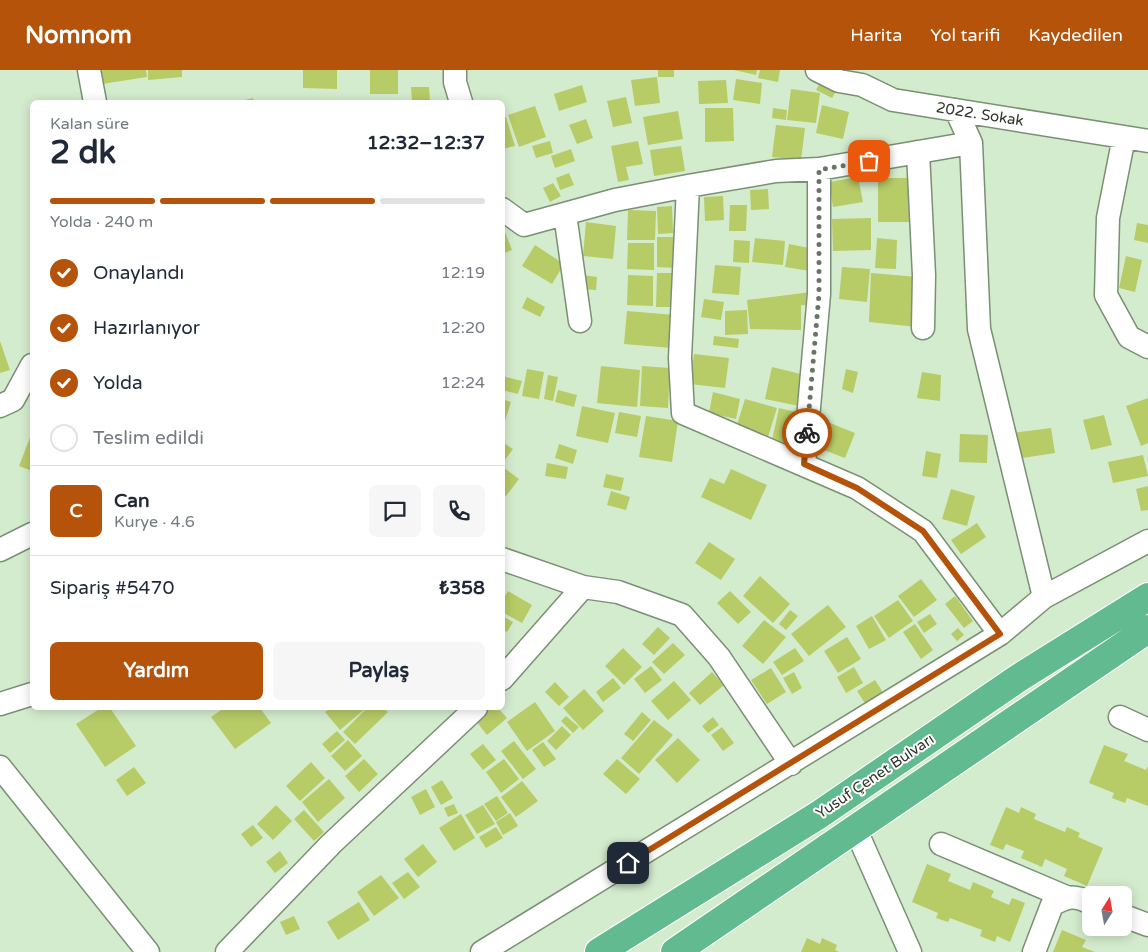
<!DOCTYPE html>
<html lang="tr">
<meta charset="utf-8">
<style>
:root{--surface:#fff;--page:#f6f6f7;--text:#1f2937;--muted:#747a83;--line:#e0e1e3;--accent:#b45309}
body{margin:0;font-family:"Varela Round",sans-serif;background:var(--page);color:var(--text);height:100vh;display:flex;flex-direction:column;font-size:19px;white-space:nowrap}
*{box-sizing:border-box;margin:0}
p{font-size:16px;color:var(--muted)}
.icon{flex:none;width:28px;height:28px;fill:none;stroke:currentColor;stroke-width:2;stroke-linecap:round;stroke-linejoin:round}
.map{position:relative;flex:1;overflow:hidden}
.sheet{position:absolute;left:30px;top:30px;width:475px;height:610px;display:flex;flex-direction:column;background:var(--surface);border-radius:8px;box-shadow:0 2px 12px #0003}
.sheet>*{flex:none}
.needle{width:32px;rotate:11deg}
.tools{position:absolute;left:1082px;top:816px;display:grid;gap:10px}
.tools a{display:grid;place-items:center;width:50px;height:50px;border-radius:8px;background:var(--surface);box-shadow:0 2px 12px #0003;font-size:25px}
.pin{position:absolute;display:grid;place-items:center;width:42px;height:42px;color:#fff;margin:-21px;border-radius:10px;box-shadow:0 2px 8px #0006}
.courier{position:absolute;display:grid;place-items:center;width:50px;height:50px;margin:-25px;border:4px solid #b45309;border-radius:50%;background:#fff;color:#222;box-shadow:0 1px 6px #0007}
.headline em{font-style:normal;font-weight:800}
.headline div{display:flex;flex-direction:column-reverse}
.headline{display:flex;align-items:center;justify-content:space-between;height:85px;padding:0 20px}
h1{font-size:32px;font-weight:800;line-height:38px}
.bar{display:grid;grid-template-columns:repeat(4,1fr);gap:8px 5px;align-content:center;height:60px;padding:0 20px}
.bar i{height:6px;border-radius:4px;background:var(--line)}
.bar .on{background:var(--accent)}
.bar p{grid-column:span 4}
.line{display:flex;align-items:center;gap:12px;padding:0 20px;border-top:1px solid var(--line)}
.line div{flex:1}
.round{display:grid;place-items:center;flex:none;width:52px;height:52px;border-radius:8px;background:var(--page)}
ol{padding:0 20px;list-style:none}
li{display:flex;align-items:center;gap:15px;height:55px}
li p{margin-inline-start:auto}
li .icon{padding:5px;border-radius:50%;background:var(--accent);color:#fff;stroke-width:4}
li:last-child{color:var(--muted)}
li i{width:28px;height:28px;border:2px solid var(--line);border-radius:50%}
.cta{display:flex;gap:10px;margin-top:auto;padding:10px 20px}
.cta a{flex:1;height:58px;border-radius:8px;background:var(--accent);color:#fff;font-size:20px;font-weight:800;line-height:58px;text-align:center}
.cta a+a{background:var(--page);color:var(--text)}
header{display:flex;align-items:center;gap:30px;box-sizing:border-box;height:70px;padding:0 25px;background:var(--accent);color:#fff}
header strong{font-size:24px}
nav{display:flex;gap:28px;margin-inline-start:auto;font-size:18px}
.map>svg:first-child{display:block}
.building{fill:#b7cb67}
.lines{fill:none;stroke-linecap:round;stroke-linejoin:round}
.minor-casing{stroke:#7a9074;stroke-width:25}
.trunk-casing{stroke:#fff;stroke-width:30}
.minor{stroke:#fff;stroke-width:22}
.trunk{stroke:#62ba90;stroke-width:28}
.done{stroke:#677663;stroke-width:5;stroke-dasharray:0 9}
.route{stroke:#b45309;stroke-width:6}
.labels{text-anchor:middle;stroke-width:4;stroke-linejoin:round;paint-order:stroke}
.street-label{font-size:15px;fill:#2d362a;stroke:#fff}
</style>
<header>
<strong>Nomnom</strong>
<nav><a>Harita</a><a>Yol tarifi</a><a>Kaydedilen</a></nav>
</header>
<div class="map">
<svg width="1148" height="882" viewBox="0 0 1148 882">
<rect width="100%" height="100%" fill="#d4ecce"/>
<path class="building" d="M100,0H146L147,7L102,14Z
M148,0H182V7L148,10Z
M303,0H337V19L303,18Z
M370,0H398V24H370Z
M658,0H674V7H658Z
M734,0H757L756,5Z
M760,0H780L778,12L758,8Z
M657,7L660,33L635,36L631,10Z
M736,9L762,13L760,34L733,30Z
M822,9L838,18L832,28L816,20Z
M726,10L728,33L699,34L698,11Z
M582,15L587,32L559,41L554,24Z
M411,17H429L430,32H412Z
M791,19L820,23L816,53L787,50Z
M626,27L632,53L613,57L607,31Z
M253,28L254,32H237Z
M822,35L849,42L843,69L816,63Z
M535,36L546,67L519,77L508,45Z
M705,38H733L734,71L705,72Z
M773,38L787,40L786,50L772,48Z
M678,41L683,69L648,75L643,47Z
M506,47L515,76L502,79V48Z
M586,49L593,68L577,74L569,55Z
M776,55L805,58L801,90L772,87Z
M550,71L553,83L536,88L532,76Z
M638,71L643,94L626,97L629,110L618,112L611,76Z
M681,76L685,101L654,106L650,80Z
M571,79L575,91L555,98L551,86Z
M569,103L574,115L560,120L556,108Z
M858,107L863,132L833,137L829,112Z
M878,108H908L909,152H878Z
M553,113L561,126L550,132L543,118Z
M768,119L769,139L751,140L750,120Z
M723,126L724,150L705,151L704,127Z
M730,135H747L746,161H729Z
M672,136L673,163L658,164L657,137Z
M628,140L656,141L655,170H627Z
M871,148V180L833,181L832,149Z
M586,152L616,156L613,189L583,186Z
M1137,153L1148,155V173L1134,170Z
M502,154L512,180L502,184Z
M657,167H676V198L657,197Z
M755,168L785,171L783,195L752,192Z
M877,168L897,170L896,199L875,198Z
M734,170L750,171L749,193L733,192Z
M628,173H654V200L627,199Z
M789,174L814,179L810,201L785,197Z
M535,175L564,194L552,214L522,196Z
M1126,186L1142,190L1135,222L1119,218Z
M715,195L741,197L739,225L712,223Z
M842,197L870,199L867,232L839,229Z
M657,203H677V237H656Z
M871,203L918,207L917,257L869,252Z
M582,205L597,207L596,220L581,219Z
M628,205L653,206V236L627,235Z
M811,222L812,236L801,235V260L750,259L747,230Z
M527,227L545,237L540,247L522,238Z
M704,229L724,232L721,250L701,247Z
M747,240L748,264L725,265V241Z
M627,241L675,245L672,278L624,274Z
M714,266L739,269L738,278L713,275Z
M0,271L10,300L0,303Z
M694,284L729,288L725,318L690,314Z
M601,296L640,300L637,337L597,333Z
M642,296L670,298L668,338L640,336Z
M772,297L805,305L799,336L765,329Z
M527,299L544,302L539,329L522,326Z
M846,299L858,302L853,323L842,319Z
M922,302L941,305L940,331L917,328Z
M548,305L558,307L553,331L544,329Z
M502,306L522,311L518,324L502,320Z
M558,320L577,325L574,337L555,332Z
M713,322L740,329L736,349L709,343Z
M1148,328V373L1141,376L1126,336Z
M502,329L511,332L503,357H502Z
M745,329L777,338L768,367L736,358Z
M582,336L615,343L608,373L576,366Z
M779,338L800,343L792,375L772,370Z
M619,342L641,346L637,367L615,363Z
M1104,345L1112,375L1091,380L1083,350Z
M646,346L678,351L672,392L639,387Z
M825,351L855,363L845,388L816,377Z
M1051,358L1055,383L1016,389L1013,363Z
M960,364L988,365L987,393L959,392Z
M31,365L32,366V401L19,396Z
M502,372L513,379L502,394Z
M559,374L577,380L573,394L555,388Z
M926,381L941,384L937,408L922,406Z
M1143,385L1148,406L1113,413L1108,392Z
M547,393L568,397L566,409L545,406Z
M503,397L519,409L506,426L502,423Z
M731,399L767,415L751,450L701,427L710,408L724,414Z
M606,404L624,408L621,421L603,417Z
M1148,416V440L1141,441L1136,419Z
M951,419L975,426L967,456L942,449Z
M611,421L630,427L626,440L607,435Z
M977,453L986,467L961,484L951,470Z
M709,472L735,489L721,510L695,493Z
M760,506L790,534L773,553L743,526Z
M921,509L937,530L914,547L898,526Z
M508,521L532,535L522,553L502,542V531Z
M730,521L751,542L738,554L717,533Z
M955,526L973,551L964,558L945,534Z
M898,530L913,551L889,568L874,546Z
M828,535L846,557L809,586L791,564Z
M790,540L798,546L786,560L779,554Z
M930,544L937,554L924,563L917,552Z
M502,546L513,552L507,562L502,559Z
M872,546L886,570L869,579L856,556Z
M764,550L786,567L763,594L742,576Z
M915,554L933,580L921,589L903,562Z
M658,557L670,568L654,585L642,574Z
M958,558L964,565L957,571L951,564Z
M847,567L861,589L838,603L824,581Z
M673,573L685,585L664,604L652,592Z
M623,578L642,597L624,615L605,596Z
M795,578L804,591L782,605L773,592Z
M651,596L662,610L645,623L634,609Z
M854,597L863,613L846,623L837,607Z
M771,598L786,622L767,634L751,610Z
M712,602L724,615L700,635L689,623Z
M794,602L802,618L792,624L783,608Z
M613,608L621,618L603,632L596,622Z
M875,610L888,630L870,641L857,621Z
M674,611L691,630L668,650L651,631Z
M555,612L569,627L559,636L545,622Z
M584,619L604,641L583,660L563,638Z
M535,632L555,661L527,681L507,652Z
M101,638H110L136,676L105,697L76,654Z
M224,638H260L271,653L235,679L211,647Z
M331,638H366L340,660L325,642Z
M367,638H384L388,642L355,674L343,662Z
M491,638H498L507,648L487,665L476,651Z
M642,642L651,650L633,671L624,664Z
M566,646L579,657L573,663L561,651Z
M713,647L719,655L708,663L702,656Z
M654,650L673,665L639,704L621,688Z
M562,656L571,665L556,680L547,671Z
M722,657L734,673L723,681L711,665Z
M337,661L345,670L330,683L322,674Z
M678,668L700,690L677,713L655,690Z
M348,670L362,686L345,701L331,686Z
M514,671L536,699L523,709L501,681Z
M543,672L556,689L544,697L532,680Z
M483,674L496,690L483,700L470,684Z
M1104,675L1128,684L1124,691L1146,700L1148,696V736L1127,728L1125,733L1112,728L1114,723L1089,713Z
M364,689L378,704L359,722L345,706Z
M504,689L519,709L501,723L486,702Z
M617,689L640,709L626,724L603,704Z
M311,692L325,708L300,731L286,716Z
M134,697L146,713L127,726L116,710Z
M329,709L345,728L318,752L302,732Z
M442,710L453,728L441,735L431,717Z
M522,711L538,731L516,747L501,727Z
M426,719L435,737L420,745L411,727Z
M497,726L508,743L496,751L484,734Z
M454,734L458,743L448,747L444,738Z
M276,735L292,751L273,770L257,754Z
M483,735L495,754L477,764L465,745Z
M1006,737L1019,743L1021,737L1036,744L1034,749L1065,762L1067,757L1080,763L1078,767L1103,778L1087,816L1064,806L1067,799L1045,789L1042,797L1021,788L1024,781L1006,774L1003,780L990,775Z
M304,740L324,762L314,771L294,749Z
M510,743L518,756L503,765L496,752Z
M461,744L475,768L454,781L439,758Z
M253,755L263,768L251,777L241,764Z
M496,757L503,768L486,778L479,767Z
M423,774L437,792L418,807L404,789Z
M280,781L288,793L275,803L266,792Z
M927,794L951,804L948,811L970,820L973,812L994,821L991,827L1009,835L1012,828L1025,833L1010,872L997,866L995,872L980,866L982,860L950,848L948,852L936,848L938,843L912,832Z
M408,802L420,817L404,829L392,813Z
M381,805L399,828L374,846L357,822Z
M359,832L370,850L338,870L327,852Z
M294,846L300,859L286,865L280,852Z
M1062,860L1086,870L1082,877L1095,882H1053Z
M807,868L820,874L822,868L837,875L835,880L839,882H801Z"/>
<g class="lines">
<defs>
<path id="minor" d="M89,0L95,32
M455,0V12L461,32
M817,0L839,11L862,15L893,30L1148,71
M1124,67L1108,148L1106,225L1129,267L1148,277
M971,73L979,259L1044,527
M918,82L924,205L923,258
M688,116L680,288L683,343L857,418L923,461L1000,564
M502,139L524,155L615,130L688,116L776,101L819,99L971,73L956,40
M565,144L580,251
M0,336L13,330L32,295
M804,394L819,224V99
M0,480L32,464
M502,489L583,517L618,522L682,545L719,587L791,694
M502,609L583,517
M0,634L32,624
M1120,647L1148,660
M0,697L148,882
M855,758L910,882
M941,774L1066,827
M1124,846L1148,855
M227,882L331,774L476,638
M482,882L1000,564L1044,527L1148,471
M1034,882L1052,835C1068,826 1074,825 1091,833"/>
<path id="trunk" d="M599,882L820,744L1017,609L1148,527
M675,882L1148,559"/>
</defs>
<use href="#minor" class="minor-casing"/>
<use href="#trunk" class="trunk-casing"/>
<use href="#minor" class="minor"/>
<use href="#trunk" class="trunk"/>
</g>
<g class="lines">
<path class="done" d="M807,363L819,224V100L869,91"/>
<path class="route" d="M628,793L1000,564L923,461L857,418L804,394L807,363"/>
</g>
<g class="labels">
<g class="street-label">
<text transform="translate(980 44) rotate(9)" y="5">2022. Sokak</text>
<text transform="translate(875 706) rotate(-34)" y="5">Yusuf Çenet Bulvarı</text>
</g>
</g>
</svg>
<div class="tools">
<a><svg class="needle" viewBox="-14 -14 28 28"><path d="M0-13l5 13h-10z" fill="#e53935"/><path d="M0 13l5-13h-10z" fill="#747a83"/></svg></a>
</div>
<div class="pin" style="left:869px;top:91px;background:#ea580c"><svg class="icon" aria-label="bag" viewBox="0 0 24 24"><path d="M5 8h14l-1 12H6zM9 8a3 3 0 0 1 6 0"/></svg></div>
<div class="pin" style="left:628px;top:793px;background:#1f2937"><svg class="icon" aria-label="home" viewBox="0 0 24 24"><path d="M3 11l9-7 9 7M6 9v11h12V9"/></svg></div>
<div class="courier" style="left:807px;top:363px"><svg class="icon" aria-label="bike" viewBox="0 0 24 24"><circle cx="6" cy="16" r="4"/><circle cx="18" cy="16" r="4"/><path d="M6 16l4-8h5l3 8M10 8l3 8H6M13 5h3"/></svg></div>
<section class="sheet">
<div class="headline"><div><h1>2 dk</h1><p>Kalan süre</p></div><em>12:32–12:37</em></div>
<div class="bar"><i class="on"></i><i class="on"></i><i class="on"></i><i></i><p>Yolda · 240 m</p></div>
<ol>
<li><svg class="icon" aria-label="check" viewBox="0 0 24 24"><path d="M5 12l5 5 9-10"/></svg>Onaylandı<p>12:19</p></li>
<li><svg class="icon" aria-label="check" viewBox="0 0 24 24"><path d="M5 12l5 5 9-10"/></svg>Hazırlanıyor<p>12:20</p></li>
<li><svg class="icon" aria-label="check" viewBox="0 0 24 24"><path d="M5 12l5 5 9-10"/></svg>Yolda<p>12:24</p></li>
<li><i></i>Teslim edildi</li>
</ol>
<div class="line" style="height:90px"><b class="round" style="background:var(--accent);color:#fff">C</b><div><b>Can</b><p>Kurye · 4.6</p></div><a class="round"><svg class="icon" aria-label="chat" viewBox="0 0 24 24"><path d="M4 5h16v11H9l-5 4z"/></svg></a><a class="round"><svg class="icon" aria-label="phone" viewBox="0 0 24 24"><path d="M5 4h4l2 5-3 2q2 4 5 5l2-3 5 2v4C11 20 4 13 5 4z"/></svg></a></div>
<div class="line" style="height:65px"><div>Sipariş #5470</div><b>₺358</b></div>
<div class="cta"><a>Yardım</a><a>Paylaş</a></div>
</section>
</div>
